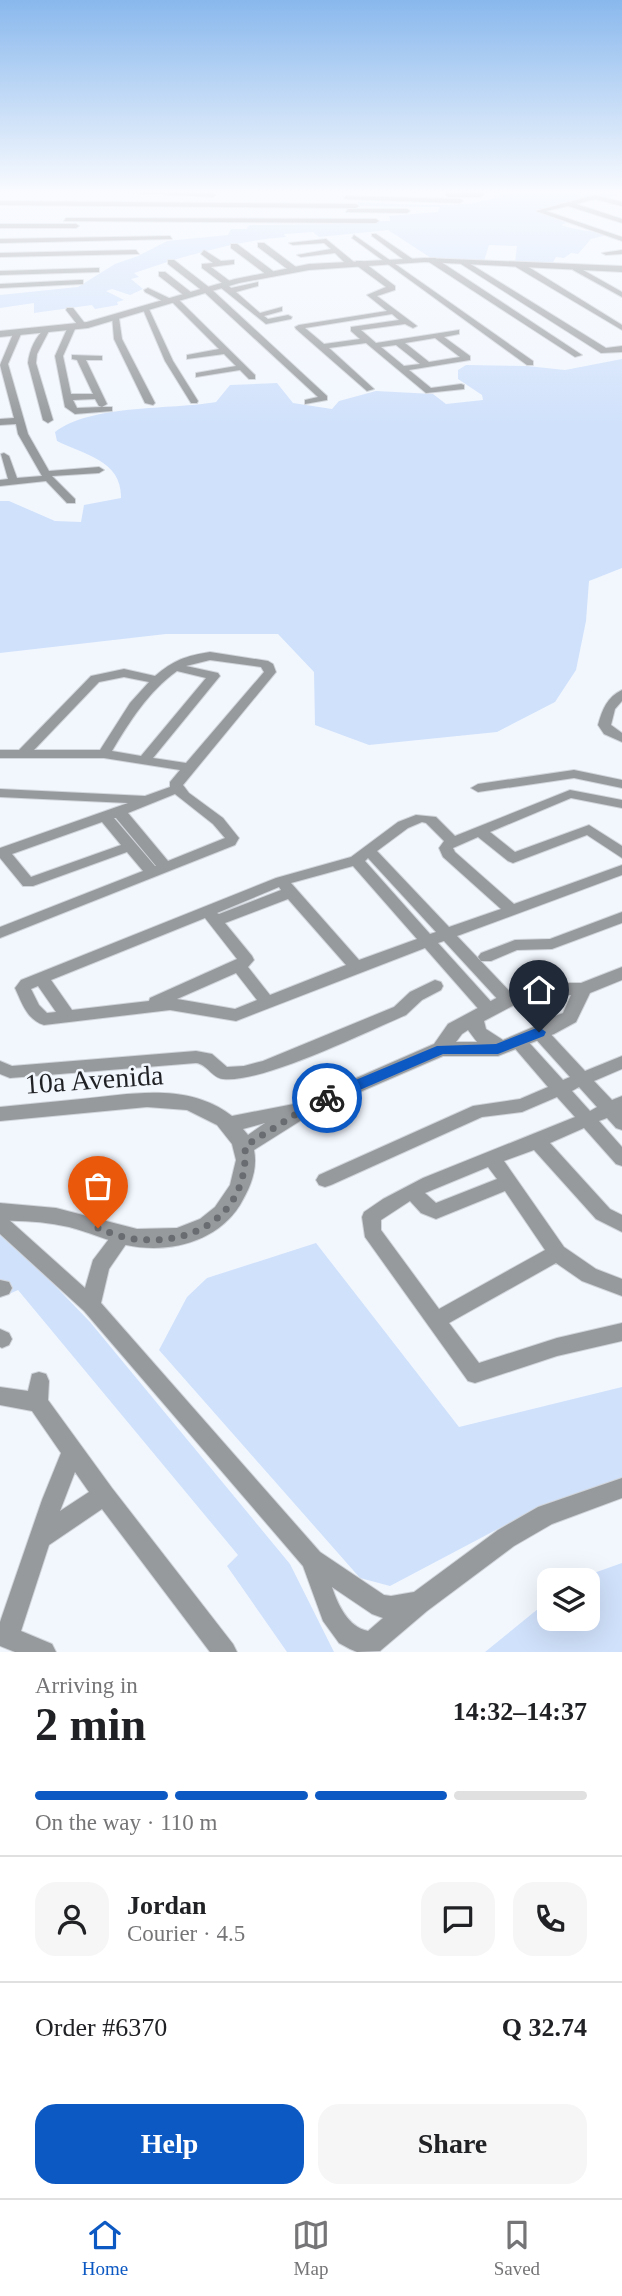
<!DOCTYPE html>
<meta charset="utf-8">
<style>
:root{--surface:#fff;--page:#f6f6f6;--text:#202124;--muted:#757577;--line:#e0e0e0;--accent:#0d59c3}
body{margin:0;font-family:"Times New Roman",serif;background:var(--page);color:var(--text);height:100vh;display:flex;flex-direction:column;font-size:26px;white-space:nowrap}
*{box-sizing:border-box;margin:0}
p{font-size:23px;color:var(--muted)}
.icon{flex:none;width:38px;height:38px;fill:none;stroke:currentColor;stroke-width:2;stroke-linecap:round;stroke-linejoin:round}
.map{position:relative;height:1652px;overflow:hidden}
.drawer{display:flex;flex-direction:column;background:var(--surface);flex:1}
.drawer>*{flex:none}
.tools{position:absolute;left:537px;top:1568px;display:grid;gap:14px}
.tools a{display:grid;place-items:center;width:63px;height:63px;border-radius:14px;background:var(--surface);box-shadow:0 7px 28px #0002;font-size:35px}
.pin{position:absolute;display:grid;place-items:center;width:60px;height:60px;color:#fff;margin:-72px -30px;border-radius:50% 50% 50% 0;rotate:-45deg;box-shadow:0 0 7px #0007}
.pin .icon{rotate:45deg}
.courier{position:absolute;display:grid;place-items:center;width:70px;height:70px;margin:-35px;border:5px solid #0d59c3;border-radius:50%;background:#fff;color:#222;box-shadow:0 2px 9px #0007}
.overview em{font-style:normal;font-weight:700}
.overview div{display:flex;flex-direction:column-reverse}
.overview{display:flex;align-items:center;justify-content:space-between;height:119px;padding:0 35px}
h1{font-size:46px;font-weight:700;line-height:52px}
.bar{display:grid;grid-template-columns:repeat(4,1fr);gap:10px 7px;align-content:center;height:84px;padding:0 35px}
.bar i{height:9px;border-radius:5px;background:var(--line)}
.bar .selected{background:var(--accent)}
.bar p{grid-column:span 4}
.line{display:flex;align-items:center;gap:18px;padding:0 35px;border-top:2px solid var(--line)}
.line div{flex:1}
.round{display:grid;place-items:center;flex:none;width:74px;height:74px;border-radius:21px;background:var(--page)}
.button{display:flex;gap:14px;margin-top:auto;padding:14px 35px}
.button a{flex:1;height:80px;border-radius:21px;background:var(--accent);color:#fff;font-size:28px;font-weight:700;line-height:80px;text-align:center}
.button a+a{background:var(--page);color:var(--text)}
.tab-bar{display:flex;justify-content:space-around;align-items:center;height:98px;border-top:2px solid var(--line);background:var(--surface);font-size:19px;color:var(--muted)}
.tab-bar a{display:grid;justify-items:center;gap:4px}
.tab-bar .selected{color:var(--accent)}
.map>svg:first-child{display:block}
.green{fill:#d0e1fb}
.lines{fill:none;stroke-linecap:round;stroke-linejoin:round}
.minor-casing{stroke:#d0d5db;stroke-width:2}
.tertiary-casing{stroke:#d0d5db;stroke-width:2}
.minor{fill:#979a9d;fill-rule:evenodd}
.tertiary{fill:#979a9d;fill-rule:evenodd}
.route{fill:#0d59c3}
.done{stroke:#696c70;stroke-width:7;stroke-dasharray:0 12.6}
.labels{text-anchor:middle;stroke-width:5;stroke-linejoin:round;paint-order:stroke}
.near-street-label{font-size:28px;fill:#1f2124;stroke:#f2f7fe}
</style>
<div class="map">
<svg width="622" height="1652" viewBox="0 0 622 1652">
<rect width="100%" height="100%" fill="#f2f7fe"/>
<path class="green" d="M503,193H613L618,195L607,198L596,195L535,211L566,223L561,225C577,231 591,230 607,235L591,239L578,254L571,253L564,258L556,257L551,266L515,263L517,246L489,245L484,261L431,258L388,230L319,237L313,232L284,234L286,237C232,241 185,256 134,273L139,277L131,279L143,289L130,295L112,289L106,291L124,300L117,302L118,305L95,309L92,305L34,313V303L0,308V295L78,287L115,264L138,256L167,241L228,235L231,229H247L249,225L359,224V222L390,221L389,216L438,212L440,207L358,206V202C393,203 478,212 503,193Z
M622,359V568L589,581L586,621L576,670L555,702L497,732L369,745L315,725L314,672L278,634H166L0,653V501H9L55,521L81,522L84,505L121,498C122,460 84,455 57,441L55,432C91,404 171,410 216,402L230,385L277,383L293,403L332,409L339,401L376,391L433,394L446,404L483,400L482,395L458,379V370L466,365L527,366L565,370Z
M0,1234L13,1242L90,1322L290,1564L334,1652H287L227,1566L238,1555L18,1290L0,1298Z
M316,1243L459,1427L622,1387V1480L547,1503L390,1586L360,1578L159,1350L187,1297L207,1278Z
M622,1563V1652H485L549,1600L550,1619H588V1580H574Z"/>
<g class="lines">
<defs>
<path id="minor" d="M132,193H214L216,195L213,197Z
M447,193H482L484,195L481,197H448L445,195Z
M595,195L622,202V206L595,199L576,204L622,219V223L568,206L546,211L622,237V241L536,211Z
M346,196L460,199L463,201L460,203L344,199Z
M0,201L356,204L359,206L356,208L0,205Z
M348,209H407L410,211L407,213L346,212Z
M66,218L376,219L379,221L376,223L64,221Z
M0,224H76L79,226L76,228H0Z
M372,234H376L414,260L407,262L372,236Z
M354,235L533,361V365H527L352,238Z
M170,236L172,239L0,243V239Z
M326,239L354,262V266H348L335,253L301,257L297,255L331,249L324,243L293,245L289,243Z
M258,243H264L296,267V271H290L258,247Z
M231,244H237L273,271V275H267L231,248Z
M136,250L139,254L0,257V253Z
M204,250L221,261L234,260V264L211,267L231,282L229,286L231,288L258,282V286L236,292L260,313L282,307V311L264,316L268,319L288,315L292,317L291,319L266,324L220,287L222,283L202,268V264L213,263L201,254Z
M622,250V254L606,255L602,253Z
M429,258H435L582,355L575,357L429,262Z
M168,260H174L210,288L327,396V400L305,404V400L318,397L204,292L168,264Z
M464,260L606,348L622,346V352L601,353L461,264L460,262Z
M356,261H362L395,286V290L377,296L417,326L413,328L405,324L361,330L376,343L459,330V334L444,337L470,356V360L409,370L431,388L461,384L464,385V389L426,393L366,343L329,348L374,389L367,391L296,329L295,327L299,325L387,311L367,295L386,287L356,265ZM392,314L399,320L351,327V331L360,339L324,344L305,328ZM435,338L460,357L429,362L405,343ZM396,345L420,364L404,366L381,347Z
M516,263H522L622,325V330L516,267Z
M576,266L622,292V297L573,270V266Z
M96,268H99V272L0,275V271Z
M159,272H165L192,293V297H186L159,276Z
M80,280H83V284L0,288V284Z
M148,288L171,299L177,298L255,375V379H249L240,370L196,377V373L236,366L224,354L187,359V355L219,349L172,302L166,303L145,292L144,290Z
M142,307L149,309L173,361L198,401L197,403H191L165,361Z
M67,308H73L87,326L86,328H80L66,310Z
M112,316L119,318L122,339L155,403L153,405L145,403L114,339Z
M71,327L75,329L63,356L71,394H93L77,360L72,359V355L102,356V360H86L107,404L102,407H112V411L75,414L65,407L55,356L67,329ZM95,399L99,406L102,407L77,408L73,400Z
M45,329L49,331L37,354L36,363L53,420L48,423L43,420L28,363C29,351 36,335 45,329Z
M17,332L21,334L8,364L28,434L49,471L99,467L104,470L99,473L52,476L75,499V503H67L46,481L0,486V480L8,479L1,454L4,453L9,456L17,478L42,476L18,434L16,424L0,425V419L14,418L0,365L13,334Z
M210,652L268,661L273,664L276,672L183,785L189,793L223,818L239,838L235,845L0,938V927L143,871L127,852L33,886H23L0,858V848L128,803L0,797V789L145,796L170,787V782L180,770L104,758H0V750H19L91,676L124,669L155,676C174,660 185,656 210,652ZM210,660L261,667L264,672L186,763L153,758L220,676L218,673L186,666ZM177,671L206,678L141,756L112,751C130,721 148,692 177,671ZM124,677L149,682L130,703L100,750H34L99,682ZM175,794L213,824L225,838L168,861L128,813ZM114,818H116L156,866H155ZM102,822L121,845L31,877L12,854Z
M622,690V701L615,709L611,725L622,733V742L604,734L598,725C602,710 607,697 622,690Z
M574,770L622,780V788L574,778L478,792L471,788L478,784Z
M570,790L622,800V808L571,798L490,832L515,852L589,825L622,846V858L587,835L513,863L508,861L478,837L453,848L455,852L514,904L622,865V875L457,936L514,996L516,1000L514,1004H502L444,941L438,943L494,1005L496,1009L494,1013H482L425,948L236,1021L170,1010L44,1025C27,1020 22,1003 15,988L21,980L276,878L351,857L398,822L416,815L436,817L455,836ZM422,822L426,823L444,841L439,848L443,857L501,909L449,927L377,851L408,828ZM368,858L436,932L430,934L365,861ZM353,866L417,939L359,960L291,883ZM279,887L281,890L219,914L217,913ZM288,899L346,965L270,995L248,967L254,960L252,956L225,923ZM205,918L237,959L150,998L149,1001L72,1010L51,980ZM236,973L257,1000L235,1009L177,999ZM38,986L56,1012L47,1013L39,1005L31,989Z
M622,912V923L552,949L517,950L491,961H481L478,957L481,953L515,940L550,939Z
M435,980L441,982L443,986L441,990L422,1000L406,1015C366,1032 261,1084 223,1079C212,1078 207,1064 196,1063L10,1078L0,1074V1061L12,1066L196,1051L212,1054L227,1067L244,1066L263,1061L394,1007L410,992Z
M539,1026L545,1028L585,1071L622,1056V1069L594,1081L612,1100L622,1096V1130L616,1128L607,1118L599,1121L622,1147V1166L616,1164L584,1128L550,1143L610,1209L622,1215V1232L596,1219L534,1150L504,1161L564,1247L596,1269L622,1279V1296L582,1281L556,1263L449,1323L479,1363L557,1338L622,1323V1341L557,1356L475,1383L468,1381L365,1237L362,1217L364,1212L383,1199L423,1178L575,1117L557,1097L522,1112L482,1117L331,1185L325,1187L319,1185L316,1180L319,1175L473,1106L520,1099L548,1087L512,1045L510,1041L512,1037L518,1035L524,1037L563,1080L570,1077L533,1036L531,1032L533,1028ZM579,1087L597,1107L590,1111L572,1091ZM488,1167L497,1179L436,1203L425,1193ZM505,1191L545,1250L439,1309L381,1230V1220L410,1201L421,1213L436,1219Z
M0,1215L7,1218L85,1288L93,1260L115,1231L122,1229L129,1231L131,1237L109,1269L101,1303L320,1552L384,1595L391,1596L414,1592L498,1530L538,1507L622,1478V1498L552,1524L514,1546L427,1611L380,1651L357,1652L350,1649L339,1643L323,1621L303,1566L84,1311L0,1234ZM332,1587L372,1614L383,1618L368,1631C348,1627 338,1605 332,1587Z
M0,1280L9,1282L12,1288L9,1294L0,1297Z
M0,1329L9,1333L12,1339L9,1345L2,1348L0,1347Z
M39,1372L46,1374L49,1381L48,1400L112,1488L233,1644L237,1652H210L102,1509L49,1545L21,1631L52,1644L56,1652H15L0,1646V1622L42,1500L61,1453L32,1411L0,1405V1387L28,1391L32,1374ZM75,1472L89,1492L60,1511Z"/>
<path id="tertiary" d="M425,258L622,266V272L425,262L309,270L239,283L88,328L0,337V331L87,322L235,279L309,264Z
M622,967V980L590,993L576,1022L554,1034L498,1056H443L316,1111L254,1150C258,1170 250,1188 240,1205C216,1243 167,1254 126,1245C106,1240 88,1232 69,1227C46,1222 23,1220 0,1221V1203L56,1208L137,1229L177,1228L200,1219L215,1207L230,1185L236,1160L232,1144L217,1125L187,1110L147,1107L0,1121V1107C27,1104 54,1102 81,1099C132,1094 188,1082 232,1116L299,1103L434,1044L448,1024L502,995L537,983H581ZM541,995H571L563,1013L555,1016L548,1000ZM518,1003L535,1009L538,1025L503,1040L486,1029L484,1021ZM468,1030L477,1042H456L462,1034ZM265,1123L248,1135L243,1129Z"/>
</defs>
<use href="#minor" class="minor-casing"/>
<use href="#tertiary" class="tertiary-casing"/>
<use href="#minor" class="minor"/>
<use href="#tertiary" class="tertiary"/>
</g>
<linearGradient id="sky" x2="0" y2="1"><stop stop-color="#89b8ed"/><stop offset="0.45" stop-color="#f9fbff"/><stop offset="1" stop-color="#f9fbff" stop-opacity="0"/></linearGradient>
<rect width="622" height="425" fill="url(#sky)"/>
<path class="route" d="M539,1027L546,1032L544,1036L498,1054H443L332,1102L327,1103L320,1098L322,1094L437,1046L496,1044Z"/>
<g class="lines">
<path class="done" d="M98,1228C109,1232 122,1238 134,1239C197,1246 249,1213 245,1146L309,1106L327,1098"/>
</g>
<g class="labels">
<g class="near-street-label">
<text transform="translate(94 1079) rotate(-4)" y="10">10a Avenida</text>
</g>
</g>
</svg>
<div class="tools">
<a><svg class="icon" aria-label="layers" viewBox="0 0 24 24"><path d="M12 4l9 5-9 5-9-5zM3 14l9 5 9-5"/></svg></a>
</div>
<div class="pin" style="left:98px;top:1228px;background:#ea580c"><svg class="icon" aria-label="bag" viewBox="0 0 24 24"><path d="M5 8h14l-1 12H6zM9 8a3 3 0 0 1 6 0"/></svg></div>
<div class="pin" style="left:539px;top:1032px;background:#1f2937"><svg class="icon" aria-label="home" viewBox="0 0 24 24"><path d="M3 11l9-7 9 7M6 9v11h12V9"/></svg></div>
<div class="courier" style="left:327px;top:1098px"><svg class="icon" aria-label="bike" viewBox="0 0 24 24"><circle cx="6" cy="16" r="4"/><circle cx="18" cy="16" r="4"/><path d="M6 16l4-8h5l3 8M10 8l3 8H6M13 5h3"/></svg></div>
</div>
<section class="drawer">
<div class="overview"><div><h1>2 min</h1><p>Arriving in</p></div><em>14:32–14:37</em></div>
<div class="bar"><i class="selected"></i><i class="selected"></i><i class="selected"></i><i></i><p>On the way · 110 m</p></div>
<div class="line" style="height:126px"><a class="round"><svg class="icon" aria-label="person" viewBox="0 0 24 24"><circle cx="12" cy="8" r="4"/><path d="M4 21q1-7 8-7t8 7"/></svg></a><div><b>Jordan</b><p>Courier · 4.5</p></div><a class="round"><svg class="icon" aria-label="chat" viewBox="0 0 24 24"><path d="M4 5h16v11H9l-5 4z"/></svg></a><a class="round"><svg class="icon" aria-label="phone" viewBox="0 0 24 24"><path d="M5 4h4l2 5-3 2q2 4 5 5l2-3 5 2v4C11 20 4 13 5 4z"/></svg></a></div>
<div class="line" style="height:91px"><div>Order #6370</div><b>Q 32.74</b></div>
<div class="button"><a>Help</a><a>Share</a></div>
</section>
<nav class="tab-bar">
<a class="selected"><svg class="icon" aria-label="home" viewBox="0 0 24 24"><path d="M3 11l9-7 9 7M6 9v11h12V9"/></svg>Home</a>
<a><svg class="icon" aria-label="map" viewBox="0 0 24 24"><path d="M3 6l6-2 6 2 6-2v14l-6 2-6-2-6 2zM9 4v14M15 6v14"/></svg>Map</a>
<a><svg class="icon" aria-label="saved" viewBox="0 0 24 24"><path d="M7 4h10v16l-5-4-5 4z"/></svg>Saved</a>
</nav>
